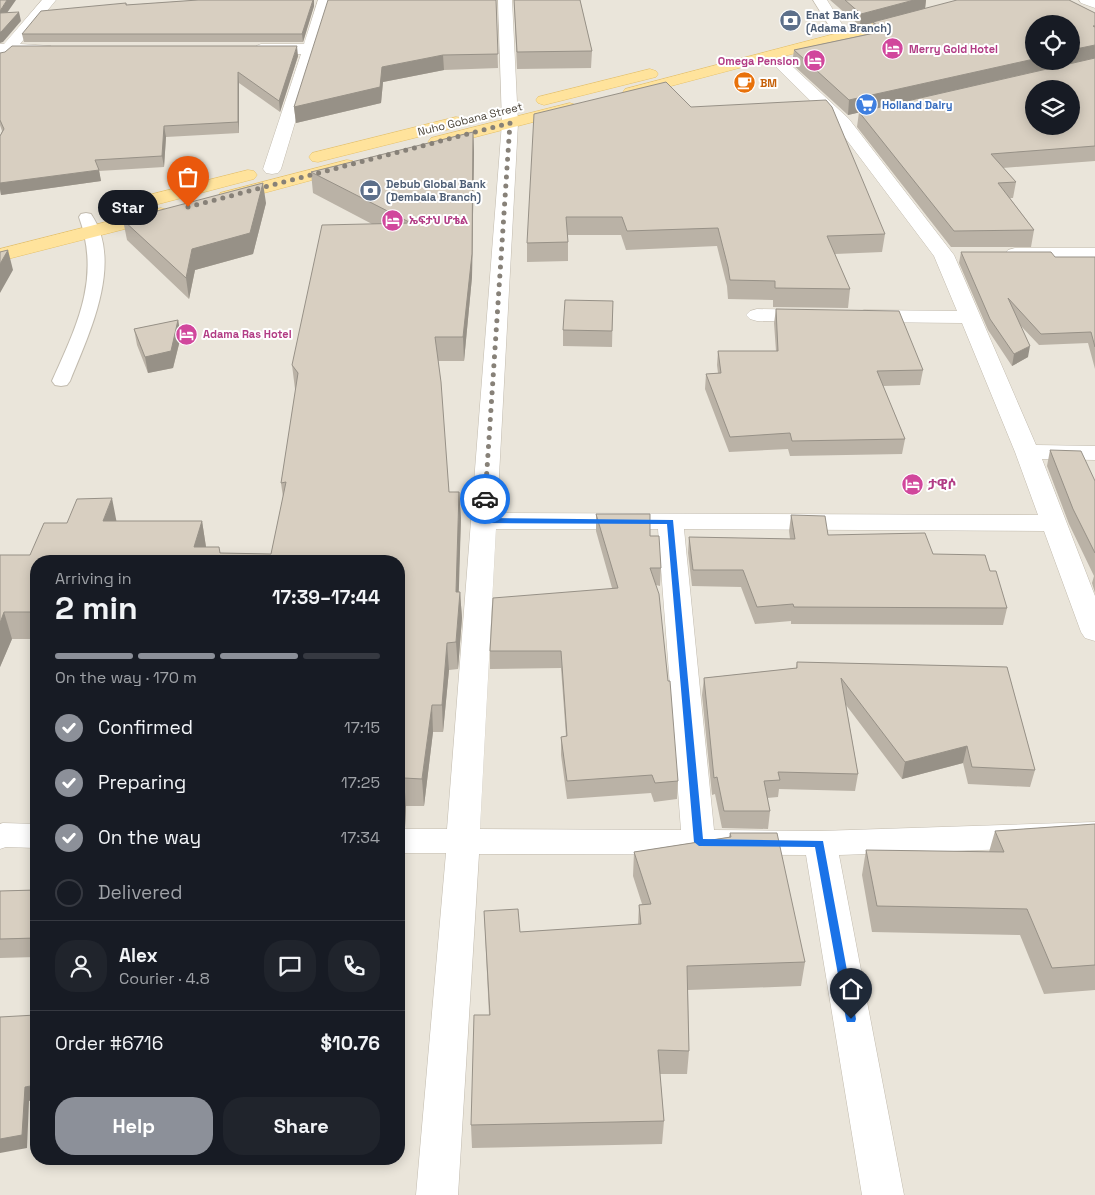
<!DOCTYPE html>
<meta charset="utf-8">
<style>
:root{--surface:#171b24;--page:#20242c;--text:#f1f3f6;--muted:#9ea1a6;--line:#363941;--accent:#8c9099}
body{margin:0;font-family:"Space Grotesk","Noto Sans Ethiopic",sans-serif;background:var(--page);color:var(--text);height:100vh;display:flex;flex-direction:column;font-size:19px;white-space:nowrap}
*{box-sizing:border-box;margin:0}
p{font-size:16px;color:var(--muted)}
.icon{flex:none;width:28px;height:28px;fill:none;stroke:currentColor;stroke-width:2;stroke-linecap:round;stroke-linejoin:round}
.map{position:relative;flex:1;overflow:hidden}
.sheet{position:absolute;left:30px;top:555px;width:375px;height:610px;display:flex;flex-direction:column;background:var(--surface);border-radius:20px;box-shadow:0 2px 12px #0003}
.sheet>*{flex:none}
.controls{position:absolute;left:1025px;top:15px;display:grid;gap:10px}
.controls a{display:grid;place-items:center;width:55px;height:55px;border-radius:50%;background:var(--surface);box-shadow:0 2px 12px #0003;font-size:25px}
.pin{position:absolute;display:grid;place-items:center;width:42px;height:42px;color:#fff;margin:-51px -21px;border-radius:50% 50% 50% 0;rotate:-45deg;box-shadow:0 0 5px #0007}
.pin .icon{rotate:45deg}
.courier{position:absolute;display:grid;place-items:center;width:50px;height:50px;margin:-25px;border:4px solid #1a73e8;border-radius:50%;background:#fff;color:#222;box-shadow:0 1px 6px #0007}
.bubble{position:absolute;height:35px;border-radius:18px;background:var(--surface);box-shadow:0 2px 12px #0003;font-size:16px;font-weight:700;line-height:35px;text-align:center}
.head em{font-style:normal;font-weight:700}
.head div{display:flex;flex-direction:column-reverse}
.head{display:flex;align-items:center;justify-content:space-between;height:85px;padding:0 25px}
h1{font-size:32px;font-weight:700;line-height:38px}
.bar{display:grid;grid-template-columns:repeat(4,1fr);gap:8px 5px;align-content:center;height:60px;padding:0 25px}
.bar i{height:6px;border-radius:4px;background:var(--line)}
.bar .on{background:var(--accent)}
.bar p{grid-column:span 4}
.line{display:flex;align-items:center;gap:12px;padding:0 25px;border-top:1px solid var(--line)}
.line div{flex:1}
.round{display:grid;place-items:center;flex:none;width:52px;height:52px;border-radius:20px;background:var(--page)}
ol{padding:0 25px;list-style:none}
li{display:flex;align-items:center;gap:15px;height:55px}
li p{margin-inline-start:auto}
li .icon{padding:5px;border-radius:50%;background:var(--accent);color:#fff;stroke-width:4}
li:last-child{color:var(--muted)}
li i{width:28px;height:28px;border:2px solid var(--line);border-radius:50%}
.primary-button{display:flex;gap:10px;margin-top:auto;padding:10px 25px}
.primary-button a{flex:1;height:58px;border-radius:20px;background:var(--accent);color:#fff;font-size:20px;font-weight:700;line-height:58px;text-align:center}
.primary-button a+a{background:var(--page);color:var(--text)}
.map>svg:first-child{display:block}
.residential{fill:#eae5da;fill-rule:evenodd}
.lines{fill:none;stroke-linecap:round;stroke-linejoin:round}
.service-casing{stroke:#c2bbae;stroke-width:2}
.minor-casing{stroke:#c2bbae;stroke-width:1}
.tertiary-casing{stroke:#c2bbae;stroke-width:1}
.primary-casing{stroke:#e6c16a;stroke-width:1}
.service{fill:#fff;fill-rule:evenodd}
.minor{fill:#fff;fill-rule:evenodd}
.tertiary{fill:#fff;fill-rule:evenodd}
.primary{fill:#ffe39c;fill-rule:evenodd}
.wall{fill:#bab2a6}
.shaded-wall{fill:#979187}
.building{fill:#d8cfc1;stroke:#979187;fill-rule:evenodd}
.route{fill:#1a73e8}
.done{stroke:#878178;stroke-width:5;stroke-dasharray:0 9}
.labels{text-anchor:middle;stroke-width:4;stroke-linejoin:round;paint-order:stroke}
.far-service-label{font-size:11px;font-weight:bold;fill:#4e5e75;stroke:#fff;text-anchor:start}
.far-hotel-label{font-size:11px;font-weight:bold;fill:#b23c85;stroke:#fff;text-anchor:start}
.far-food-label{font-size:11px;font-weight:bold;fill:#c56008;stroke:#fff;text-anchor:start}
.far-shop-label{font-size:11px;font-weight:bold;fill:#366cbe;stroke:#fff;text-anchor:start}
.far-street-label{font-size:11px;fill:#4b4439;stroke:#fff}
.hotel-label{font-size:14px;font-weight:bold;fill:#b23c85;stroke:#fff;text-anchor:start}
</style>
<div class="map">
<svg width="1095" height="1195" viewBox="0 0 1095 1195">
<rect width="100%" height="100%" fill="#f6f3ec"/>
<path class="residential" d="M0,0H1095V1195H0ZM1034,24H1071V61H1034ZM1034,89H1071V126H1034ZM36,561H399V1159H36Z"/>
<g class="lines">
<defs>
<path id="service" d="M86,213L91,214C124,262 89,334 70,381L67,385L61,386L55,385L52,381C77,325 101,278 79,217L81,214Z"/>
<path id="minor" d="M42,0H56L20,44L51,46L54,49L51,52L46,54H13L6,61L0,62V44H4Z
M318,0H332L281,169L278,173L272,174L266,173L263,169L301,54H261L256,52L253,49L256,46L261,44H304Z
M498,0H512L518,123L497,513L1038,515L1015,452L962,323L864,322L857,320L853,316L857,312L864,310L957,311L934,256L837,127L768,59L765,56L768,53H778L849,119L954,255L1036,445L1095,446V460L1042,459L1095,596V641L1085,638L1081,632L1044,531L684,529L714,830L820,831L1095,822V846L839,855L904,1195H862L806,855L479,854L458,1195H416L446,853H399V829H447L502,123ZM496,529H658L681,830L480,829Z
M813,0H827L850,37L848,40H838Z
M1015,248H1095V260H1015L1008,258L1005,254L1008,250Z
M757,309L813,310L820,312L824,316L820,320L813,322L757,321L750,319L746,315L750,311Z
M3,823L36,824V848L6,847L0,849V824Z"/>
<path id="tertiary" d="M1079,0H1095V8L1081,3Z"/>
<path id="primary" d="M964,0H987L985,3L637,95H625L623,92L625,89Z
M650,69L656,71L658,74L656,77L544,105L538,103L536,100L538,97Z
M570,103L576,105L578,108L576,111L437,147L431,146L428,142L431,138Z
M456,117L462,118L464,122L462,126L318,162L312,161L309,157L312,153Z
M347,160L353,161L356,165L353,169L227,203L220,201L218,197L220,193Z
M248,170L254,171L257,175L254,179L132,211L125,209L123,205L125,201Z
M161,208L168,210L170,214L168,218L0,261V249Z"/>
</defs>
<use href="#service" class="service-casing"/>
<use href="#minor" class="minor-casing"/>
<use href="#tertiary" class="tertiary-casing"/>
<use href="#primary" class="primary-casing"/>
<use href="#service" class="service"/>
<use href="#minor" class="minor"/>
<use href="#tertiary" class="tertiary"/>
<use href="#primary" class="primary"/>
</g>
<path class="wall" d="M198,0H314V6L303,42H24L22,34L126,3L127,5Z
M496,0L498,68L444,70L383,82L381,103L296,123L294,107Z
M514,0H580L592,51L591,68L517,69Z
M830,0H926L925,9L1095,13V161L1003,168L1016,182L1013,198H1010L1034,230L1031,247H951L857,127L859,112L973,86L848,115L792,64L794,50L872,33L873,23L860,26Z
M0,53L298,56L280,112L239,83V133L166,137L164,167L99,171L101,181L1,195L0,189V136L2,131L0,125Z
M691,107L885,234L882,252L835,254L850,289L848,308L773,307V300L728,299L727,286L717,246L626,250L621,235H568V261L527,262V243Z
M473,132L474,152L472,277L464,361H438L449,492H459L461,518L458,592H460L462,618L458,669L449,670L443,732H433L424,806H406L405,827L402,828L404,855L403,878H399V561H36V639H12L0,667V555H30L67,523L116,521H202L206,547L220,553L271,554L283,497L281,483L296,390L295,389L292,365L372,224L313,193L311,172Z
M266,203L253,254L195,270L189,299L127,240L123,220Z
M961,252L1055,257H1095V369L1088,343L1039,345L1020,325L1028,357L1012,366L988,330L959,263Z
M613,301L612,347L563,346V330Z
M776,309L923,370L920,385L883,386L905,439L902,454L790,456L788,449L729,452L705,389L706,374L718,373L717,365L718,351H776L774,323Z
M178,320L181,336L173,368L148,373L137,345L134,329Z
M1050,450L1095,481V593L1092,583L1094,576L1069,524L1047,466Z
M596,514L650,536L661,568L660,586L656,585L678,781L677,799L654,802L651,793L567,799L561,755V737L566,736L561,668L490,669V651L612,588L596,531Z
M791,515L828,535L933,554L990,571L1007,608L1003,625L791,624V621L755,624L741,587L692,586L688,553L689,537L790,539L789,531Z
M797,662L1007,667L1035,770L1030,787L968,784L963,763L902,779L846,705L858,774L855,791L779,789L778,797L767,798L770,811L768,829L722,828L715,794L712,795L702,695L704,678L796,668Z
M1095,824V990L1044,994L1020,935L872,932L862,875L866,850L989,852L995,831Z
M730,833L805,962L801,986L688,990L689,1051L687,1074H660L664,1121L662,1144L472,1148L471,1125L489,1015L484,911L520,932L638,925L639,905L642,904L633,876L634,852L729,837Z
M36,890V957L0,958V891Z"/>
<path class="shaded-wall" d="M7,0H16L0,23V11Z
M313,0H314V6L303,42L302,34Z
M914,0H926L925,9L860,26L861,14Z
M19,12L21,21L3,42L0,43V32Z
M1095,45V58L848,115L849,100L1034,59V61H1071V50Z
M297,46L298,56L280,112L279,101Z
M443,55L444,70L383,82L381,103L296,123L294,107L382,67Z
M238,72L239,83V133L238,122Z
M164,126L166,137L164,167L162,156Z
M473,132L474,152L472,277L464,361L463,337Z
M99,170L101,181L1,195L0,189V183Z
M263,183L266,203L253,254L195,270L189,299L186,278L192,249Z
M8,250L13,270L0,293V264Z
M178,320L181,336L173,368L148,373L145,357Z
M1030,346L1028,357L1012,366L1014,354Z
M459,492L461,518L458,619L456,592Z
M112,498L117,524L103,521Z
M202,521L206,547H194Z
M460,592L462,618L458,669L456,642Z
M4,612L12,639L0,667V623Z
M447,643L449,670L443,732L442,705Z
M432,705L433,732L424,806L422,779Z
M967,746L963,763L902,779L905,762Z
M404,778L406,806L405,827L402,828L404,855L403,878L399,829V800Z
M36,1085V1099L29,1101L27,1148L0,1153V1139L25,1087Z"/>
<path class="building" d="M0,0H7L0,11Z
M198,0H313L302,34H22L41,11L126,3V5Z
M328,0H496L498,54L443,55L382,67L380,87L294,107Z
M514,0H580L592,51L517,52Z
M845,0H914L861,14Z
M957,0H1069L1095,13V26H1093L1095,27V45L1071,50V24H1034V59L849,100L794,50L884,31L873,22Z
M19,12L1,32H0V13Z
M12,46H297L279,101L238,72V122L164,126L162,156L95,160L99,170L0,183V136L4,129L0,120V53L5,52Z
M1095,58V146L991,154L1016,182L998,183L1034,230L954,231L859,112ZM1034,89H1071V126H1034Z
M666,82L691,107L826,100L832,107L885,234L827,236L850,289L775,288V281L730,280L728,267L718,228L627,231L622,217H566L568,242L527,243L534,114Z
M473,132L472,254L463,337H435L441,382L449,492H459L456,592H460L456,642L447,643L442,705H432L422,779L404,778L403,799L399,800V561H36V612H4L0,623V555H30L44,523H67L77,499L112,498L103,521H202L194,547H219L220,553L271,554L286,482L281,483L298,373L292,365L322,225L411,223L311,172Z
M263,183L250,233L192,249L186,278L123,220Z
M8,250L0,264V252Z
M961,252H1051L1055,257H1095V347L1091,332L1041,334L1008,298L1030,346L1014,354L990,319Z
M565,300L613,301L612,331L563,330Z
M776,309L899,311L923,370L877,371L905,439L792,441L790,433L730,437L706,374L721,373L718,351H778Z
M178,320L171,351L145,357L134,329Z
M1050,450L1081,451L1095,481V553L1073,509Z
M596,514H650V536H659L661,568H650L659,594L668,681H670L678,781L655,783L652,775L567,781L561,737L567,736L561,651H490L493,598L618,588Z
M791,515L825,516L828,535L925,533L933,554L985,555L990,571H996L1007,608L794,607L793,604L757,607L743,570H693L689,537L795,539Z
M797,662L1007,667L1035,770L972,767L967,746L905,762L841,678L858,774L778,772L780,780L764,781L770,811H724L717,777L714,778L704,678L797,668Z
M1095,824V965L1052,968L1027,909L877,906L866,850L1004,852L995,831Z
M399,826L402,827L401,850H399Z
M730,833H777L805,962L687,966L689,1051L658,1050L664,1121L471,1125L474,1015H490L484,911L518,909L520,932L641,924L639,905L651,904L634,852L731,837Z
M36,890V938L0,939V891Z
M36,1015V1085L25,1087L22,1135L0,1139V1017Z"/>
<path class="route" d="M483,497L489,499L488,518L673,520L703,839L823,841L856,1019L855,1022H847L846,1019L815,847L699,846L694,842L667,524L484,523L480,520Z"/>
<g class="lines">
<path class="done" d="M188,207L510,123L485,499"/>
</g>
<defs>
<symbol id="bank-disc" viewBox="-11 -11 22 22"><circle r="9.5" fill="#5c6f8a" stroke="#fff"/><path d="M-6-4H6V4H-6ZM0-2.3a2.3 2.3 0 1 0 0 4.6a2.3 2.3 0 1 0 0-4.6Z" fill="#fff"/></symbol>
<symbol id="hotel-disc" viewBox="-11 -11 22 22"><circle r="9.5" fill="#d1479c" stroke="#fff"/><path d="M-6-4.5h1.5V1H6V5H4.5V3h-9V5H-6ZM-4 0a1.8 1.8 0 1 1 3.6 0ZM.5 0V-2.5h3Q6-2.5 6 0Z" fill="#fff"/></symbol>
<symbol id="cafe-disc" viewBox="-11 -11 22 22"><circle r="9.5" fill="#e8710a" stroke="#fff"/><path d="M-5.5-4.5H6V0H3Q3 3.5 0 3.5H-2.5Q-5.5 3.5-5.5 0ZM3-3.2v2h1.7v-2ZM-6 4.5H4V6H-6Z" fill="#fff"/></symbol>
<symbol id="supermarket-disc" viewBox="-11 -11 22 22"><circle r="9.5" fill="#3f7fe0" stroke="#fff"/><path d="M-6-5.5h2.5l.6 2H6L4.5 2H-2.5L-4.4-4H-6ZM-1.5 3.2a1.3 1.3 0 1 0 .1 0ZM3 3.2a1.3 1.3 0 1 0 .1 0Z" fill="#fff"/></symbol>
</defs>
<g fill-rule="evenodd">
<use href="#bank-disc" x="778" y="8" width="25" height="25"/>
<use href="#hotel-disc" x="880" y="36" width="25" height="25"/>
<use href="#hotel-disc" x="802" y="48" width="25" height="25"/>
<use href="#cafe-disc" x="732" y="70" width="25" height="25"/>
<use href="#supermarket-disc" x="854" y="92" width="25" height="25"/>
<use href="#bank-disc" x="358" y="178" width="25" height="25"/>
<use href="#hotel-disc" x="380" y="208" width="25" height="25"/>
<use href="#hotel-disc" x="174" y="322" width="25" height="25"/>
<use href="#hotel-disc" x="900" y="472" width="25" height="25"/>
</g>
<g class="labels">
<g class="far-service-label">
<text x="806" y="19">Enat Bank<tspan x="806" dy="13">(Adama Branch)</tspan></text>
<text x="386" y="188">Debub Global Bank<tspan x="386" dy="13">(Dembala Branch)</tspan></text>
</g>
<g class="far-hotel-label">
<text x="909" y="53">Merry Gold Hotel</text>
<text x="799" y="65" text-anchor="end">Omega Pension</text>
<text x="409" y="224">ኤፍታህ ሆቴል</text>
<text x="203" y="338">Adama Ras Hotel</text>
</g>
<g class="far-food-label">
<text x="760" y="87">BM</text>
</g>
<g class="far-shop-label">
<text x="882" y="109">Holland Dairy</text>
</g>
<g class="far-street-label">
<text transform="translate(470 119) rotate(-14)" y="4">Nuho Gobana Street</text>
</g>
<g class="hotel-label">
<text x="928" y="489">ታዊሶ</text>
</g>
</g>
</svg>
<div class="controls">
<a><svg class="icon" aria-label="locate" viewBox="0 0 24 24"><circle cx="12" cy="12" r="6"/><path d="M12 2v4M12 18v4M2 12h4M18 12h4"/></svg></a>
<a><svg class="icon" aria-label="layers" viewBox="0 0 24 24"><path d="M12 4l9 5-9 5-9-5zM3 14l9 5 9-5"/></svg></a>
</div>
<div class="pin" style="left:188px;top:207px;background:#ea580c"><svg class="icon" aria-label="bag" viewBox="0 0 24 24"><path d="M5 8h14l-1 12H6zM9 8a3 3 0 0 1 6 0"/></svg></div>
<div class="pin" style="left:851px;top:1019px;background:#1f2937"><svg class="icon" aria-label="home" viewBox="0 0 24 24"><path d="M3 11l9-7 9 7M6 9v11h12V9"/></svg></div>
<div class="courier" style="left:485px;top:499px"><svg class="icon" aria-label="car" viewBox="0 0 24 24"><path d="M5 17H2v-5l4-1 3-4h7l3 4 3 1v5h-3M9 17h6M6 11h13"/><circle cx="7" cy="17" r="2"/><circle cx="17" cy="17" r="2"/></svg></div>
<div class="bubble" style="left:98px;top:190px;width:60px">Star</div>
<section class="sheet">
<div class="head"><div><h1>2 min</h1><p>Arriving in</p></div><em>17:39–17:44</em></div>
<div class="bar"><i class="on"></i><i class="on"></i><i class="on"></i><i></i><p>On the way · 170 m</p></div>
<ol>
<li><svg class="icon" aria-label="check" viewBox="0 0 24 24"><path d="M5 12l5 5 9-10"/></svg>Confirmed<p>17:15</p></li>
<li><svg class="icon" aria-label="check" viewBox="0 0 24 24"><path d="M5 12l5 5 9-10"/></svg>Preparing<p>17:25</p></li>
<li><svg class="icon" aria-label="check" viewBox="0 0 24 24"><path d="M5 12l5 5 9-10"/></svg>On the way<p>17:34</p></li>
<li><i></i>Delivered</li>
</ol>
<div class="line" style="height:90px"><a class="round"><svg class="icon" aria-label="person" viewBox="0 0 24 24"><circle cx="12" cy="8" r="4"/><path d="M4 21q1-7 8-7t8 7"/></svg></a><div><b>Alex</b><p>Courier · 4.8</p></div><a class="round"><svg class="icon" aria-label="chat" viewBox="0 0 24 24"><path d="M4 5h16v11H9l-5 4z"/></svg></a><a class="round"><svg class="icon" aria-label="phone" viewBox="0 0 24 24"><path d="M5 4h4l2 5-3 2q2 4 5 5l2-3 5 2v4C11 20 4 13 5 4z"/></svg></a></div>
<div class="line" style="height:65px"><div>Order #6716</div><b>$10.76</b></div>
<div class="primary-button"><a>Help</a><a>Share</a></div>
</section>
</div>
